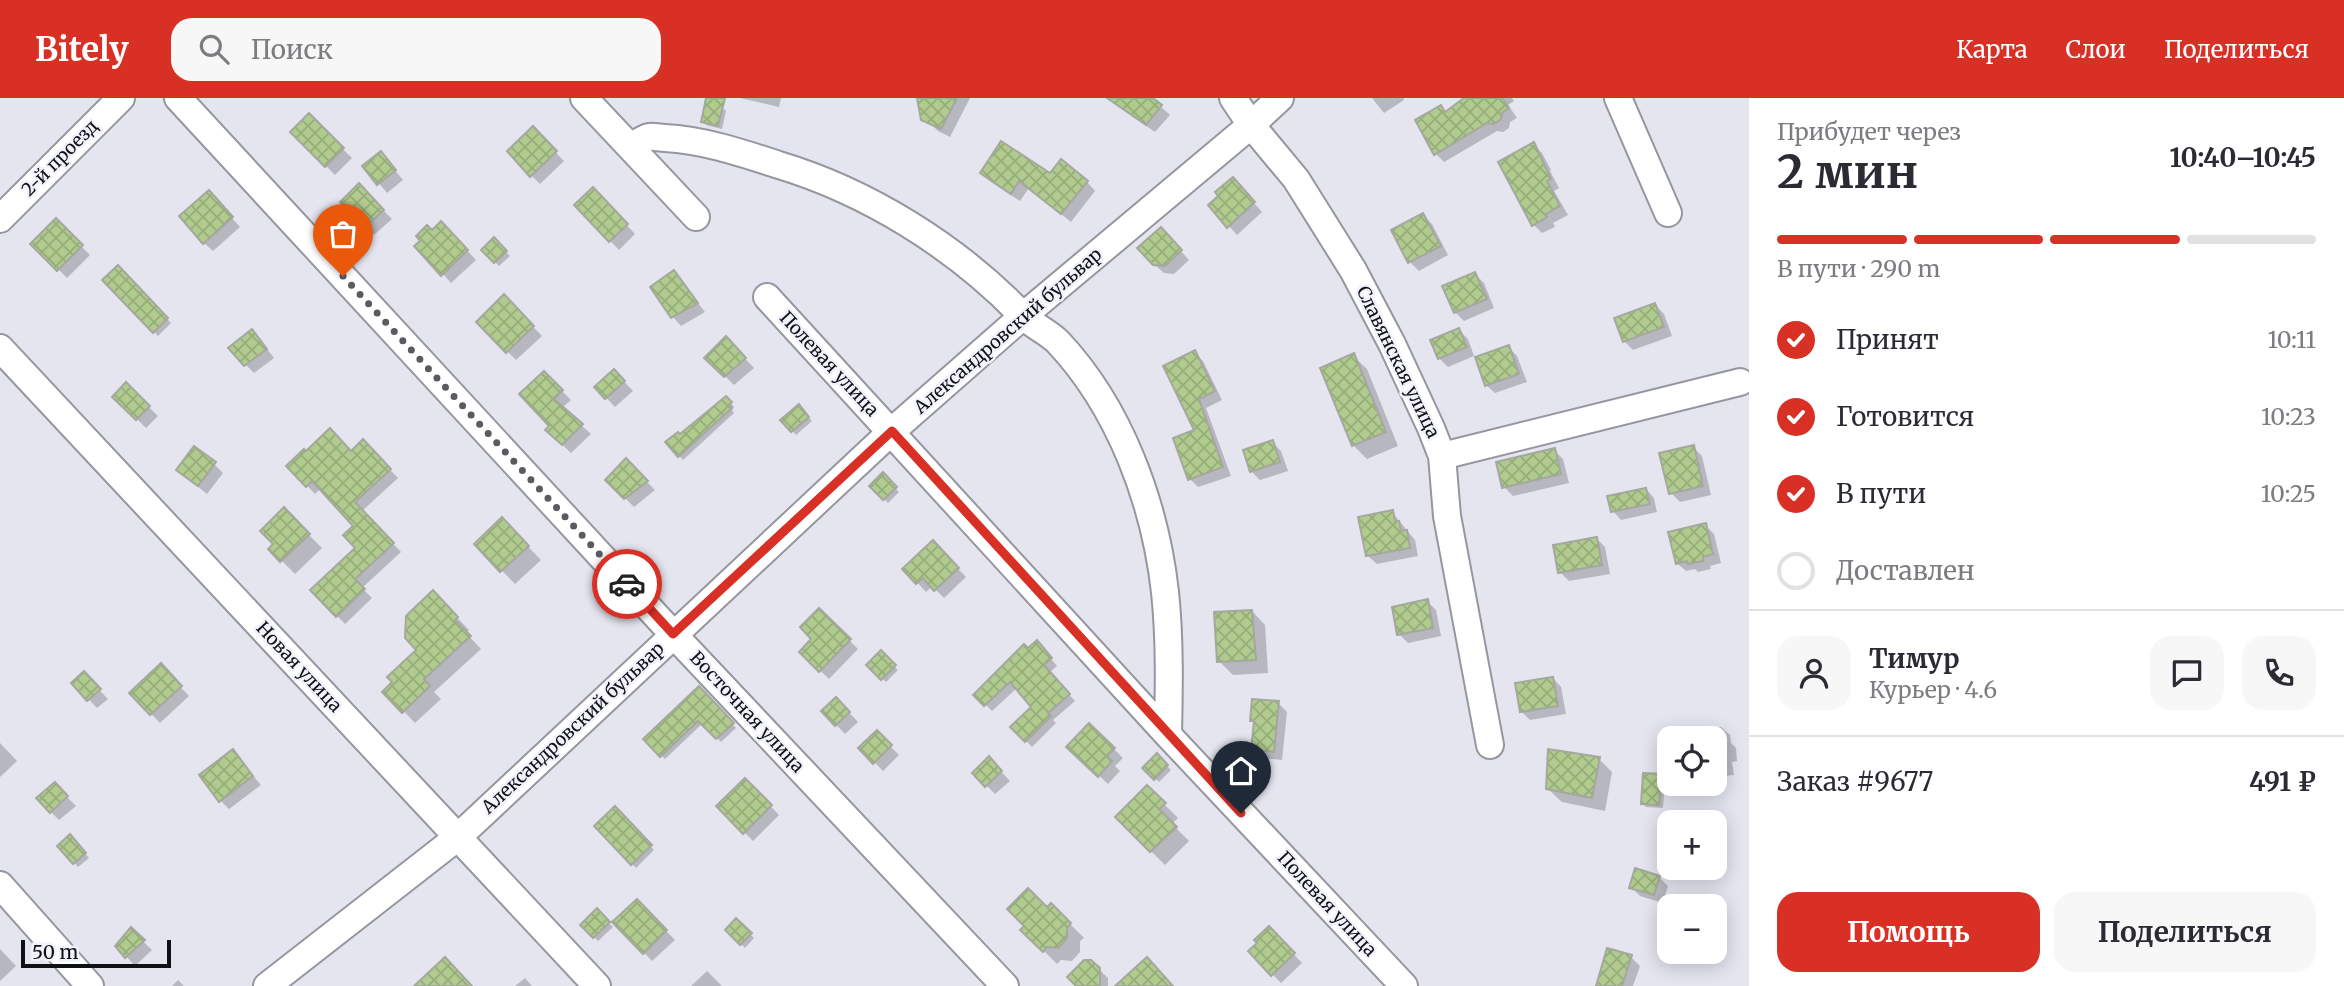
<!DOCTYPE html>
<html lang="ru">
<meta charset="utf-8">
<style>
:root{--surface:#fff;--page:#f7f7f7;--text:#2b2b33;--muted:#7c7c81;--line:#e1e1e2;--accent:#d93025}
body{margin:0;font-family:Merriweather,serif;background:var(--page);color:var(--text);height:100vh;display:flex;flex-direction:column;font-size:26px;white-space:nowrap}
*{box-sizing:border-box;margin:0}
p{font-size:23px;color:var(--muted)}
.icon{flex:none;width:38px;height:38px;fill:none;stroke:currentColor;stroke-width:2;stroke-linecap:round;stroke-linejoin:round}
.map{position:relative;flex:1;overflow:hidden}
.side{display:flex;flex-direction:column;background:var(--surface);width:595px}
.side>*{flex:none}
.tools{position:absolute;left:1657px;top:628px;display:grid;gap:14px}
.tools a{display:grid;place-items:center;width:70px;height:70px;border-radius:14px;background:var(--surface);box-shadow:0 4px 18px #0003;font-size:35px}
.scale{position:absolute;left:21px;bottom:18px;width:150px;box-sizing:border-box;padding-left:7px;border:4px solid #101114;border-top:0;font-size:19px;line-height:24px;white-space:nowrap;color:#101114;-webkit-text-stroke:5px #f1f2fc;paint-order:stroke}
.pin{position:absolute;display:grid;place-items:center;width:60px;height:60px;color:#fff;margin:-72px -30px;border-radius:50% 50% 50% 0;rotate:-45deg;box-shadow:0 0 7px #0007}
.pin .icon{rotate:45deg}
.courier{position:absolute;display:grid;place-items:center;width:70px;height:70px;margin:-35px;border:5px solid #d93025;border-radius:50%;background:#fff;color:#222;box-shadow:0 2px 9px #0007}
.overview em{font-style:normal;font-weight:700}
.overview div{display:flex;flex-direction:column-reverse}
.overview{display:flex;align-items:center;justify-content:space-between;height:119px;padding:0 28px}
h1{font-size:46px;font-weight:700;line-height:52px}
.bar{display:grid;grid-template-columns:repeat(4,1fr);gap:10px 7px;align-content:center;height:84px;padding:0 28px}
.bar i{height:9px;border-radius:5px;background:var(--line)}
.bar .active{background:var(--accent)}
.bar p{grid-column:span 4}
.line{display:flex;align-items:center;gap:18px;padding:0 28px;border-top:2px solid var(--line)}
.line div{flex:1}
.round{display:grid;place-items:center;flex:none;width:74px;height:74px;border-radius:21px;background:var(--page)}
ol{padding:0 28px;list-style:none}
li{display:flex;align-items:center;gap:21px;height:77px}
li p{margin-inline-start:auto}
li .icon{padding:7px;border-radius:50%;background:var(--accent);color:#fff;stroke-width:4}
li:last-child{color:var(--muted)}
li i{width:38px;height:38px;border:4px solid var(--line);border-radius:50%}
.button{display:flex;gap:14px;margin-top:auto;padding:14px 28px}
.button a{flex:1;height:80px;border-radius:21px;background:var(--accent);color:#fff;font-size:28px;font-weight:700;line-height:80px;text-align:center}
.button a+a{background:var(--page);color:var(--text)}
header{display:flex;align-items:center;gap:42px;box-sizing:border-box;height:98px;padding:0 35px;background:var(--accent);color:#fff}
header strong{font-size:33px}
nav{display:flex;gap:38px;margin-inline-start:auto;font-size:24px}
.search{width:490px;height:63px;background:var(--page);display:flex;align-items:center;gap:18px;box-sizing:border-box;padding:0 24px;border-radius:21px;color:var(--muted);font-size:26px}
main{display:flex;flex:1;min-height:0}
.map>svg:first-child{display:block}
.shadow{fill:#0003}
.building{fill:url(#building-cross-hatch);stroke:#a4a89f;stroke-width:2}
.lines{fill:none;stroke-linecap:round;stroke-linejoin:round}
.minor-casing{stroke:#95969f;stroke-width:30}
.minor{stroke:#fff;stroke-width:26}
.done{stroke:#5a5b61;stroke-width:7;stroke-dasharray:0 12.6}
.route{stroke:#d93025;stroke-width:9}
.labels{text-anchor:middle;stroke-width:5;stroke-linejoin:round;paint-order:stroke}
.street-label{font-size:18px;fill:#101114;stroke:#f1f2fc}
</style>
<header>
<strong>Bitely</strong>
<div class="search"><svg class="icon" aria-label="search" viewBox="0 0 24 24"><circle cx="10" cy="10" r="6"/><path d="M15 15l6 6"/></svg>Поиск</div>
<nav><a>Карта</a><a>Слои</a><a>Поделиться</a></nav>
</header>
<main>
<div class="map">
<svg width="1749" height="888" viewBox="0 0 1749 888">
<defs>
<pattern id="building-cross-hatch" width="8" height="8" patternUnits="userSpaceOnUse" patternTransform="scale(1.75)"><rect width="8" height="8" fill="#b0cb8d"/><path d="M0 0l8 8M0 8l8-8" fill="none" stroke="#96ad79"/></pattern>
</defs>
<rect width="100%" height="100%" fill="#e4e5ef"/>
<path class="shadow" d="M740,0H781L779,9Z
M942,0H970L950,39L938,33L929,24Z
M1122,0H1151L1170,17L1155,34L1126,14L1117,6Z
M1372,0H1403L1404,2L1384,15Z
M1468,0H1512L1514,3L1508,7L1517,20L1510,24L1509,30L1503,34L1497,33L1444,64L1436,56L1441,9L1446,15Z
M722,9L726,13L722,31L706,27L702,23Z
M309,18L352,60L335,77L292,34Z
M533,31L564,63L540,86L531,77Z
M1533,47L1542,55L1551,72L1550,73L1559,90L1554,93L1568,117L1553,125L1555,129L1542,135L1534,127Z
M389,65L403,82L387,95L365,68Z
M982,75L1050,77L1087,84L1095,93L1071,124L1029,90L1020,103L991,84Z
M359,88L392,121L374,137L342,104Z
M1241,90L1262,114L1237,137L1210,107Z
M593,91L635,136L619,152L576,107Z
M217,103L240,129L213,153L204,145Z
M1423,117L1432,126L1448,157L1419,173L1410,164Z
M56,123L90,157L67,180L33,146Z
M432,134H450L476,162L451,185L443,176Z
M1169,140L1189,162L1174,176L1164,175L1154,166Z
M494,142L510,158L499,168L483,152Z
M118,170L171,225L158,238L105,182Z
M674,174L705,214L681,228L673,219L652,190Z
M1475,176L1484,185L1494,210L1464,223L1455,214Z
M504,199L542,238L516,262L478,224Z
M1655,207L1664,216L1672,238L1633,252L1624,243Z
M1459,232L1468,241L1474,258L1448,269L1439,260Z
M726,241L754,270L734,287L707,260Z
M260,242L274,260L254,275L245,266Z
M1508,249L1517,258L1527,284L1495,295L1486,287Z
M1194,255L1203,263L1222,302L1206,310L1231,378L1198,389L1190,381L1197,333Z
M1353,258L1367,271L1398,348L1367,361L1353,347L1322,270Z
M614,273L633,293L615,309L596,289Z
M544,275L571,302L562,310L591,336L571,355L556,341L552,328Z
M126,287L158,318L146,330L115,299Z
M726,300L734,309L732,312L734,315L683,362L668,345L680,338Z
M799,309L812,323L796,337L783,323Z
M363,344L398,380L362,413L401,454L362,490L372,500L345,526L312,492L358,450L356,428L321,390L315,396L288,368L351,355Z
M1272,344L1281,353L1288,373L1260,382L1251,373Z
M1693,349L1702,358L1711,397L1680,404L1671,395Z
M1554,352L1563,361L1569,385L1513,398L1504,389Z
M626,363L655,392L634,409L607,382Z
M214,366L223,375L207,396L178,372Z
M883,377L899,394L888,405L871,388Z
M1646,391L1654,400L1657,414L1621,422L1613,413Z
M284,412L322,450L295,476L270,451L275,446Z
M1392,414L1415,442L1418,458L1377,466L1368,458Z
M1705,427L1714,436L1721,465L1710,468L1711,471L1698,474L1695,471L1686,473L1677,465Z
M515,435L541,462L515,486L476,446Z
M1597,441L1605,449L1610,476L1569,483L1560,474Z
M933,445L966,479L944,500L932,488L926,494L905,471Z
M1427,503L1436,512L1441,538L1408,545L1399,536Z
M445,507L469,532L466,535L481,551L434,594L441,601L415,625L385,594L418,552Z
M819,512L858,551L829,581L801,554L814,541Z
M1252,513L1265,527L1268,575L1233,577L1219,563Z
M1043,551L1057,568L1049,575L1075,603L1053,622L1056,625L1032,649L1013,629L1034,609L1017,590L992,613L976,597Z
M881,555L898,572L886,584L868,567Z
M83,575L108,601L97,610L73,585Z
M169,577L189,598L160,625L131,595Z
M1553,580L1561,589L1566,616L1530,622L1521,613Z
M699,591L736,630L721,644L703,625L665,661L646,641Z
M836,601L858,624L845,636L823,613Z
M1278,605L1287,614L1282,662L1262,660L1253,651L1256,626L1252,622Z
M1089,627L1123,660L1115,668L1120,673L1108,686L1069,649Z
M1721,629L1730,637L1731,645L1736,650L1737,663L1732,664L1734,677L1715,679V640H1698L1697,631Z
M877,635L899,657L883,673L861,650Z
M0,645L17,663L0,679Z
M233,654L261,687L229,711L220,702Z
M1157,658L1171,672L1159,684L1145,670Z
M989,661L1010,683L995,696L974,675Z
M1599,661L1612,674L1605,713L1562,704L1548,691Z
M1661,678L1665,682L1663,710L1646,709L1642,705Z
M745,682L779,717L753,743L718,708Z
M1147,689L1178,720L1172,726L1189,743L1165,767L1117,719Z
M63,695L76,708L59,722L51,714Z
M615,711L654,752L636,770L596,728Z
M70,739L89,760L78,769L59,748Z
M1659,779L1668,788L1663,805L1640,798L1631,789Z
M637,803L675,842L652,863L615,824Z
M1051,807L1084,840L1080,843V854L1072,863L1061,862L1057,866L1023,832Z
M597,813L613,829L598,843L582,827Z
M736,823L754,840L745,850L727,832Z
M1269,830L1302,865L1281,885L1251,854Z
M131,832L152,852L135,868L117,848Z
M0,851L16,868L0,883Z
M1631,859L1640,868L1633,888H1600Z
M1091,864L1108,880V888H1078Z
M707,873L722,888H691Z
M525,880L532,888H515Z
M178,882L184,888H172Z"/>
<path class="building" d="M706,0H725L718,28L701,24Z
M917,0H957L941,31L921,22Z
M1107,0H1153L1162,7L1146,27Z
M1464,0H1502L1509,10L1502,15L1501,21L1494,26L1487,25L1434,57L1415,22L1441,7L1445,14Z
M309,15L344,50L325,69L290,34Z
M533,28L557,53L530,79L507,53Z
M1001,43L1050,75L1061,61L1088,83L1061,116L1019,83L1011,96L980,75Z
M1534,44L1551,81L1547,83L1560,108L1546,116L1547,119L1532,128L1498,64Z
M381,53L396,72L377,87L362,68Z
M1233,79L1255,104L1227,130L1208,107L1218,98L1215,94Z
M359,85L384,112L364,130L340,104Z
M593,89L628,126L609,144L574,107Z
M209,92L233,119L203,146L179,118Z
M1423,115L1441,148L1408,165L1391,132Z
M56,120L83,147L57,173L30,146Z
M441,123L468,152L441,178L414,148L420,143L416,138L427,127L432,132Z
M1161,129L1182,152L1165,168L1153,167L1137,150Z
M494,139L507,153L494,165L481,152Z
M118,167L168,220L153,235L102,182Z
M674,172L698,205L671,220L650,189Z
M1475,174L1487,201L1454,215L1442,188Z
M504,196L534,228L506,255L476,224Z
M1655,205L1664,229L1623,244L1614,220Z
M1459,230L1467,249L1438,261L1430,242Z
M252,231L267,251L244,268L228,250Z
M726,238L746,260L724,279L704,260Z
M1509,247L1519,276L1485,288L1475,259Z
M1195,252L1215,293L1199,301L1223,369L1188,382L1173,340L1194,332L1163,268Z
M1354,255L1386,334L1352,348L1320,270Z
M614,271L625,283L605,301L594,289Z
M544,273L563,292L554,301L583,326L562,347L545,332L549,328L519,296Z
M126,284L150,308L136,322L112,299Z
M726,298L732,304L729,307L732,310L678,359L665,344L678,334L680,336Z
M799,306L809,319L791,334L780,322Z
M330,330L351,353L363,341L391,371L355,404L394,445L355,481L365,491L336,519L310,492L355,450L343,437L353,428L312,383L306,389L286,368L304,351L306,353Z
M1273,342L1280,364L1250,374L1243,352Z
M1694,347L1703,388L1669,396L1659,355Z
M194,348L216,364L198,388L176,372Z
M1555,350L1561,376L1502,390L1496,364Z
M626,360L648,383L624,401L605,382Z
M883,374L897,389L883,402L869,388Z
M1646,390L1650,406L1611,414L1607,398Z
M284,409L310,436L280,464L268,451L273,446L260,433Z
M1393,412L1395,423H1399L1401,433L1407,432L1410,450L1366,458L1358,419Z
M502,419L529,448L500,474L474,446Z
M1706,425L1713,456L1703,459V463L1688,466L1687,463L1676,466L1668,434Z
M1597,439L1602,467L1558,475L1553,447Z
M933,442L959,470L934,493L923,480L916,486L902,471Z
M433,492L458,519L455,522L471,538L424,581L430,588L402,615L382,594L392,584L387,579L416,552L405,540L406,518Z
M1428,501L1433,530L1397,537L1392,509Z
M819,510L851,541L819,574L799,554L811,541L800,529Z
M1252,512L1256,562L1217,564L1214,514Z
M1037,542L1052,560L1044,567L1070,596L1048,615L1051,618L1025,644L1010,629L1031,609L1010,584L984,608L973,597L1024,546L1028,550Z
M881,552L896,567L881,582L866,567Z
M161,565L182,588L150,617L129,595Z
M84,573L101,591L87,603L71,585Z
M1553,579L1558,608L1520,614L1515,585Z
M699,588L734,625L716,641L698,623L660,659L643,641Z
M836,599L850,614L835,628L821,613Z
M1252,601L1279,603L1274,654L1251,652L1254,623H1250Z
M1089,625L1115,650L1107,658L1112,663L1098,679L1066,649Z
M877,632L892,647L873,666L858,650Z
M233,651L253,678L219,704L199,677Z
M1548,651L1600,659L1592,700L1546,691Z
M1157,655L1168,667L1154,682L1142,670Z
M989,658L1002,673L985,689L972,675Z
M1643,675L1662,676L1659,707L1641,706Z
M745,680L772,707L743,736L716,708Z
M55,684L68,698L50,715L36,700Z
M1147,687L1166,705L1159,711L1177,729L1150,754L1115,719Z
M615,708L652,747L631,767L594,728Z
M70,736L86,755L73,766L57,748Z
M1635,770L1660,778L1654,797L1629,790Z
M1028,790L1047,809L1051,805L1071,825L1067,830V840L1058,850L1047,849L1043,854L1020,832L1024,828L1007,811Z
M637,801L667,832L643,856L612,824Z
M597,810L610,824L593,840L580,827Z
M736,820L752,835L740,847L725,832Z
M1269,828L1295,855L1271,878L1248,853L1257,845L1254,842Z
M131,829L145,842L125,860L115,848Z
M1607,850L1632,857L1622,888H1596Z
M445,859L472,888H414Z
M1147,859L1173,888H1115Z
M1084,862H1091L1100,870V888H1076L1067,879Z"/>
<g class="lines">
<defs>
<path id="minor" d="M178,0L673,536L1005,888
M584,0L696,119
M1233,0L1251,27L1296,81L1353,172L1392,246L1431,330L1442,358L1447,418L1490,647
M1618,0L1668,115
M631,49C636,46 643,40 649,39C654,38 660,40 665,40C704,42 742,55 779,67C868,94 955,148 1020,215C1031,227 1047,233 1058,244C1120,310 1155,405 1165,494C1170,541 1169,590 1168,637
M0,121L121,0
M767,199L1168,637L1404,888
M0,250L597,888
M1442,358L1740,284
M0,787L90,888
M267,888L458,739L892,333L1023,218L1251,27L1280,0"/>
</defs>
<use href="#minor" class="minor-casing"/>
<use href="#minor" class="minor"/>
</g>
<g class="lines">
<path class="done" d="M343,178L627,486"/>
<path class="route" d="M627,486L673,536L892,333L1241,715"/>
</g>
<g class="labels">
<g class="street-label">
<text transform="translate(60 60) rotate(-45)" y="6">2-й проезд</text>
<text transform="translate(1008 233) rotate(-41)" y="6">Александровский бульвар</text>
<text transform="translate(1398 264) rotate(64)" y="6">Славянская улица</text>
<text transform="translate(829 266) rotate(47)" y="6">Полевая улица</text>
<text transform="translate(299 569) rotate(47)" y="6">Новая улица</text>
<text transform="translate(747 614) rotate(47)" y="6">Восточная улица</text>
<text transform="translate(573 630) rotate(-43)" y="6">Александровский бульвар</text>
<text transform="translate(1327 806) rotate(47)" y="6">Полевая улица</text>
</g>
</g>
</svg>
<div class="tools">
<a><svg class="icon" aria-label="locate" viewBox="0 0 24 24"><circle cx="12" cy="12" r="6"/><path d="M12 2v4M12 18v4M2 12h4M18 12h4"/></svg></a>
<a>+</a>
<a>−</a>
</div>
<div class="scale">50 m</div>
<div class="pin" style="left:343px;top:178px;background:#ea580c"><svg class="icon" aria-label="bag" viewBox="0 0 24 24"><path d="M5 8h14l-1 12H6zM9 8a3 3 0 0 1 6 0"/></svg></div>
<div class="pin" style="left:1241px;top:715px;background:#1f2937"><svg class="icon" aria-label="home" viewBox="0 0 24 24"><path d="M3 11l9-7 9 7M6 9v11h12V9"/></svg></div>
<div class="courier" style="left:627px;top:486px"><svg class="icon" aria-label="car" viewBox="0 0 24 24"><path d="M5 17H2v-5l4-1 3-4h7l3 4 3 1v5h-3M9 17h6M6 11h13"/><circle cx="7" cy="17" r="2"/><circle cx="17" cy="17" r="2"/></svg></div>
</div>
<section class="side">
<div class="overview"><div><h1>2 мин</h1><p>Прибудет через</p></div><em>10:40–10:45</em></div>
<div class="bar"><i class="active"></i><i class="active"></i><i class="active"></i><i></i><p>В пути · 290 m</p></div>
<ol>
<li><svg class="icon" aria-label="check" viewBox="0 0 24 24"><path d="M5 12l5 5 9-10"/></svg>Принят<p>10:11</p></li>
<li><svg class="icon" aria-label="check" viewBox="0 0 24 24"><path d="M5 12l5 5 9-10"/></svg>Готовится<p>10:23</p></li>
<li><svg class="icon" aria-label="check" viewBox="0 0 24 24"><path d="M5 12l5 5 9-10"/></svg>В пути<p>10:25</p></li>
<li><i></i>Доставлен</li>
</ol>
<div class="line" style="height:126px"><a class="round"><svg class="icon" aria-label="person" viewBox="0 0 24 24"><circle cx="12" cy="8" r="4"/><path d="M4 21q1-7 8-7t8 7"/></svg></a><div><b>Тимур</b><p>Курьер · 4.6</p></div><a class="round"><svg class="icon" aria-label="chat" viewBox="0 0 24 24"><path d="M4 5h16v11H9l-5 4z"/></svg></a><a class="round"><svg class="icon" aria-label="phone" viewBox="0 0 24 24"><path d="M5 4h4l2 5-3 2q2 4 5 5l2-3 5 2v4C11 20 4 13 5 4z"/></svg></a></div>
<div class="line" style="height:91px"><div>Заказ #9677</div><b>491 ₽</b></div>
<div class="button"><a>Помощь</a><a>Поделиться</a></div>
</section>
</main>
